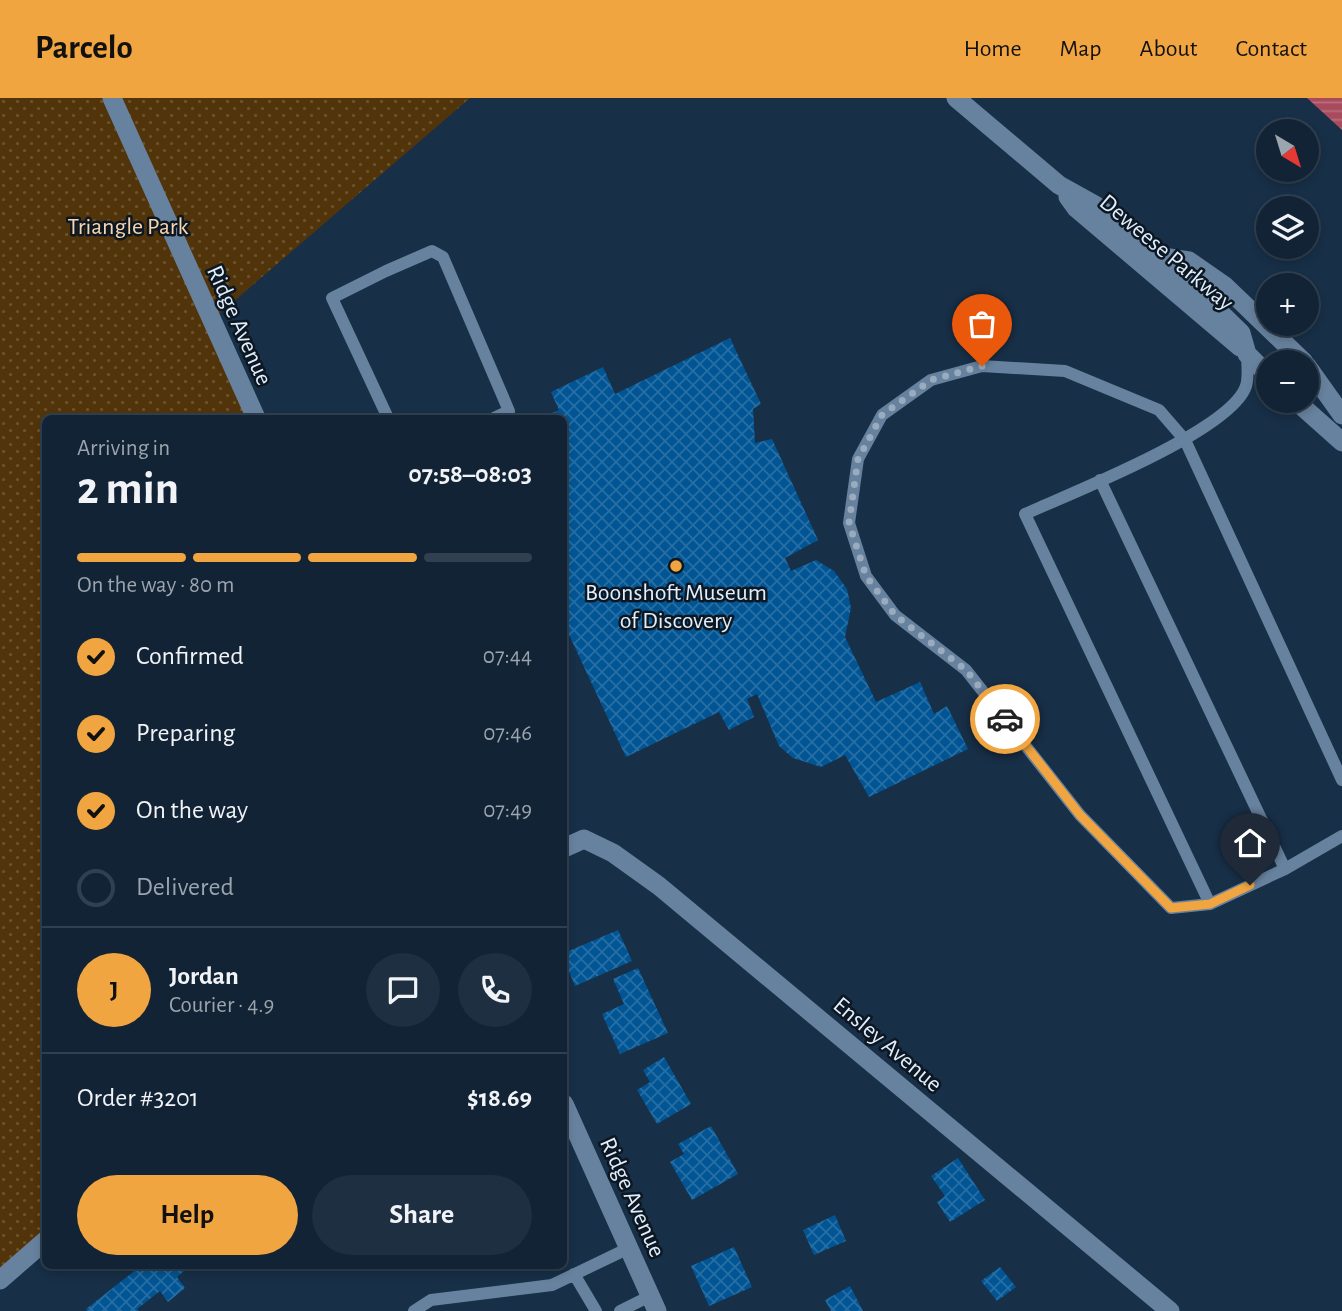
<!DOCTYPE html>
<meta charset="utf-8">
<style>
:root{--surface:#112335;--page:#1e2f41;--text:#f1f3f6;--muted:#9ca4ad;--line:#304050;--accent:#f1a540}
body{margin:0;font-family:"Alegreya Sans",sans-serif;background:var(--page);color:var(--text);height:100vh;display:flex;flex-direction:column;font-size:26px;white-space:nowrap}
*{box-sizing:border-box;margin:0}
p{font-size:23px;color:var(--muted)}
.icon{flex:none;width:38px;height:38px;fill:none;stroke:currentColor;stroke-width:2;stroke-linecap:round;stroke-linejoin:round}
.map{position:relative;flex:1;overflow:hidden}
.side{position:absolute;left:42px;top:317px;width:525px;height:854px;display:flex;flex-direction:column;background:var(--surface);border-radius:10px;box-shadow:0 4px 10px #0003,0 0 0 2px var(--line)}
.side>*{flex:none}
.needle{width:46px;rotate:142deg}
.buttons{position:absolute;left:1256px;top:21px;display:grid;gap:14px}
.buttons a{display:grid;place-items:center;width:63px;height:63px;border-radius:50%;background:var(--surface);box-shadow:0 4px 10px #0003,0 0 0 2px var(--line);font-size:35px}
.pin{position:absolute;display:grid;place-items:center;width:60px;height:60px;color:#fff;margin:-72px -30px;border-radius:50% 50% 50% 0;rotate:-45deg;box-shadow:0 0 7px #0007}
.pin .icon{rotate:45deg}
.courier{position:absolute;display:grid;place-items:center;width:70px;height:70px;margin:-35px;border:5px solid #f1a540;border-radius:50%;background:#fff;color:#222;box-shadow:0 2px 9px #0007}
.overview em{font-style:normal;font-weight:700}
.overview div{display:flex;flex-direction:column-reverse}
.overview{display:flex;align-items:center;justify-content:space-between;height:119px;padding:0 35px}
h1{font-size:46px;font-weight:700;line-height:52px}
.bar{display:grid;grid-template-columns:repeat(4,1fr);gap:10px 7px;align-content:center;height:84px;padding:0 35px}
.bar i{height:9px;border-radius:5px;background:var(--line)}
.bar .selected{background:var(--accent)}
.bar p{grid-column:span 4}
.line{display:flex;align-items:center;gap:18px;padding:0 35px;border-top:2px solid var(--line)}
.line div{flex:1}
.round{display:grid;place-items:center;flex:none;width:74px;height:74px;border-radius:37px;background:var(--page)}
ol{padding:0 35px;list-style:none}
li{display:flex;align-items:center;gap:21px;height:77px}
li p{margin-inline-start:auto}
li .icon{padding:7px;border-radius:50%;background:var(--accent);color:#111;stroke-width:4}
li:last-child{color:var(--muted)}
li i{width:38px;height:38px;border:4px solid var(--line);border-radius:50%}
.cta{display:flex;gap:14px;margin-top:auto;padding:14px 35px}
.cta a{flex:1;height:80px;border-radius:42px;background:var(--accent);color:#111;font-size:28px;font-weight:700;line-height:80px;text-align:center}
.cta a+a{background:var(--page);color:var(--text)}
header{display:flex;align-items:center;gap:42px;box-sizing:border-box;height:98px;padding:0 35px;background:var(--accent);color:#111}
header strong{font-size:33px}
nav{display:flex;gap:38px;margin-inline-start:auto;font-size:24px}
.map>svg:first-child{display:block}
.grass{fill:url(#grass-dots)}
.water{fill:url(#water-rules)}
.building{fill:url(#building-cross-hatch)}
.lines{fill:none;stroke-linecap:round;stroke-linejoin:round}
.service{stroke:#67829e;stroke-width:12}
.minor{stroke:#67829e;stroke-width:19}
.done{stroke:#9aabbe;stroke-width:7;stroke-dasharray:0 12.6}
.route{stroke:#f1a540;stroke-width:9}
.poi-dot{fill:#f1a540;stroke:#0c1722;stroke-width:2.5}
.labels{text-anchor:middle;stroke-width:5;stroke-linejoin:round;paint-order:stroke}
.park-label{font-size:24px;fill:#f7d5b0;stroke:#0c1722}
.street-label{font-size:24px;fill:#e0eefe;stroke:#0c1722}
.poi-label{font-size:24px;fill:#e0eefe;stroke:#0c1722}
</style>
<header>
<strong>Parcelo</strong>
<nav><a>Home</a><a>Map</a><a>About</a><a>Contact</a></nav>
</header>
<div class="map">
<svg width="1342" height="1213" viewBox="0 0 1342 1213">
<defs>
<pattern id="grass-dots" width="8" height="8" patternUnits="userSpaceOnUse" patternTransform="scale(1.75)"><rect width="8" height="8" fill="#52340b"/><path d="M2 2h.1M6 6h.1" fill="none" stroke="#6b5230" stroke-width="1.8" stroke-linecap="round"/></pattern>
<pattern id="water-rules" width="6" height="5" patternUnits="userSpaceOnUse" patternTransform="scale(1.75)"><rect width="6" height="5" fill="#a84b5d"/><path d="M0 2.5h6" fill="none" stroke="#b86e7d"/></pattern>
<pattern id="building-cross-hatch" width="8" height="8" patternUnits="userSpaceOnUse" patternTransform="scale(1.75)"><rect width="8" height="8" fill="#025594"/><path d="M0 0l8 8M0 8l8-8" fill="none" stroke="#276ea4"/></pattern>
</defs>
<rect width="100%" height="100%" fill="#172f47"/>
<path class="grass" d="M0,0H470L212,222L256,320H46L45,1142L0,1182Z"/>
<path class="water" d="M1307,0H1342V32Z"/>
<path class="building" d="M730,240L761,306L753,311L755,345L772,341L818,442L785,460L791,473L816,462L834,473L847,491L851,510L845,539L876,604L920,584L934,616L947,608L968,651L869,699L845,657L821,669L793,660L779,648L757,596L747,601L754,619L729,632L719,614L626,659L564,526V320H541L559,312L551,294L603,269L615,296Z
M618,832L632,863L575,888L564,861V855Z
M638,870L668,935L620,956L602,916L624,906L613,881Z
M664,959L691,1006L657,1026L637,992L650,984L643,972Z
M711,1028L738,1076L692,1102L670,1064L684,1056L678,1046Z
M958,1060L985,1102L950,1124L937,1104L945,1098L931,1078Z
M835,1117L846,1143L814,1157L803,1132Z
M734,1149L752,1189L709,1208L691,1168Z
M142,1167H182L185,1172L177,1179L185,1190L168,1204L160,1193L137,1211L139,1213H87L86,1211Z
M1000,1169L1016,1189L997,1203L981,1183Z
M850,1188L863,1213H831L825,1202Z"/>
<g class="lines">
<path class="service" d="M388,320L332,200L386,173L432,153L443,159L509,313L494,320
M1100,382L1285,771
M1342,682L1185,342L1159,312L1065,273L982,268L931,282L882,317L858,361L849,425L866,478L895,517L966,572L1080,717L1171,810L1210,806L1285,771L1342,738
M1210,806L1025,416C1071,395 1231,333 1246,288C1249,279 1247,265 1247,256
M574,1176L596,1213
M414,1213L431,1202L552,1187L629,1150
M620,1213L650,1198"/>
<path class="minor" d="M112,0L256,320
M956,0L1059,87L1095,107L1163,159L1241,235L1247,256L1269,278
M1068,99L1076,110L1240,249
M1163,159L1189,163L1225,188L1304,264
M1307,268L1342,317
M1296,303L1342,344
M564,750L584,741L613,755L659,788L1170,1213
M564,1006L657,1213
M0,1182L46,1142"/>
</g>
<g class="lines">
<path class="done" d="M982,268L931,282L882,317L858,361L849,425L866,478L895,517L966,572L1005,621"/>
<path class="route" d="M1005,621L1080,717L1171,810L1210,806L1250,787"/>
</g>
<circle class="poi-dot" cx="676" cy="468" r="7"/>
<g class="labels">
<g class="park-label">
<text x="128" y="136">Triangle Park</text>
</g>
<g class="street-label">
<text transform="translate(1167 154) rotate(40)" y="8">Deweese Parkway</text>
<text transform="translate(240 227) rotate(66)" y="8">Ridge Avenue</text>
<text transform="translate(888 946) rotate(40)" y="8">Ensley Avenue</text>
<text transform="translate(633 1099) rotate(66)" y="8">Ridge Avenue</text>
</g>
<g class="poi-label">
<text x="676" y="502">Boonshoft Museum<tspan x="676" dy="28">of Discovery</tspan></text>
</g>
</g>
</svg>
<div class="buttons">
<a><svg class="needle" viewBox="-14 -14 28 28"><path d="M0-13l5 13h-10z" fill="#e53935"/><path d="M0 13l5-13h-10z" fill="#9ca4ad"/></svg></a>
<a><svg class="icon" aria-label="layers" viewBox="0 0 24 24"><path d="M12 4l9 5-9 5-9-5zM3 14l9 5 9-5"/></svg></a>
<a>+</a>
<a>−</a>
</div>
<div class="pin" style="left:982px;top:268px;background:#ea580c"><svg class="icon" aria-label="bag" viewBox="0 0 24 24"><path d="M5 8h14l-1 12H6zM9 8a3 3 0 0 1 6 0"/></svg></div>
<div class="pin" style="left:1250px;top:787px;background:#1f2937"><svg class="icon" aria-label="home" viewBox="0 0 24 24"><path d="M3 11l9-7 9 7M6 9v11h12V9"/></svg></div>
<div class="courier" style="left:1005px;top:621px"><svg class="icon" aria-label="car" viewBox="0 0 24 24"><path d="M5 17H2v-5l4-1 3-4h7l3 4 3 1v5h-3M9 17h6M6 11h13"/><circle cx="7" cy="17" r="2"/><circle cx="17" cy="17" r="2"/></svg></div>
<section class="side">
<div class="overview"><div><h1>2 min</h1><p>Arriving in</p></div><em>07:58–08:03</em></div>
<div class="bar"><i class="selected"></i><i class="selected"></i><i class="selected"></i><i></i><p>On the way · 80 m</p></div>
<ol>
<li><svg class="icon" aria-label="check" viewBox="0 0 24 24"><path d="M5 12l5 5 9-10"/></svg>Confirmed<p>07:44</p></li>
<li><svg class="icon" aria-label="check" viewBox="0 0 24 24"><path d="M5 12l5 5 9-10"/></svg>Preparing<p>07:46</p></li>
<li><svg class="icon" aria-label="check" viewBox="0 0 24 24"><path d="M5 12l5 5 9-10"/></svg>On the way<p>07:49</p></li>
<li><i></i>Delivered</li>
</ol>
<div class="line" style="height:126px"><b class="round" style="background:var(--accent);color:#111">J</b><div><b>Jordan</b><p>Courier · 4.9</p></div><a class="round"><svg class="icon" aria-label="chat" viewBox="0 0 24 24"><path d="M4 5h16v11H9l-5 4z"/></svg></a><a class="round"><svg class="icon" aria-label="phone" viewBox="0 0 24 24"><path d="M5 4h4l2 5-3 2q2 4 5 5l2-3 5 2v4C11 20 4 13 5 4z"/></svg></a></div>
<div class="line" style="height:91px"><div>Order #3201</div><b>$18.69</b></div>
<div class="cta"><a>Help</a><a>Share</a></div>
</section>
</div>
